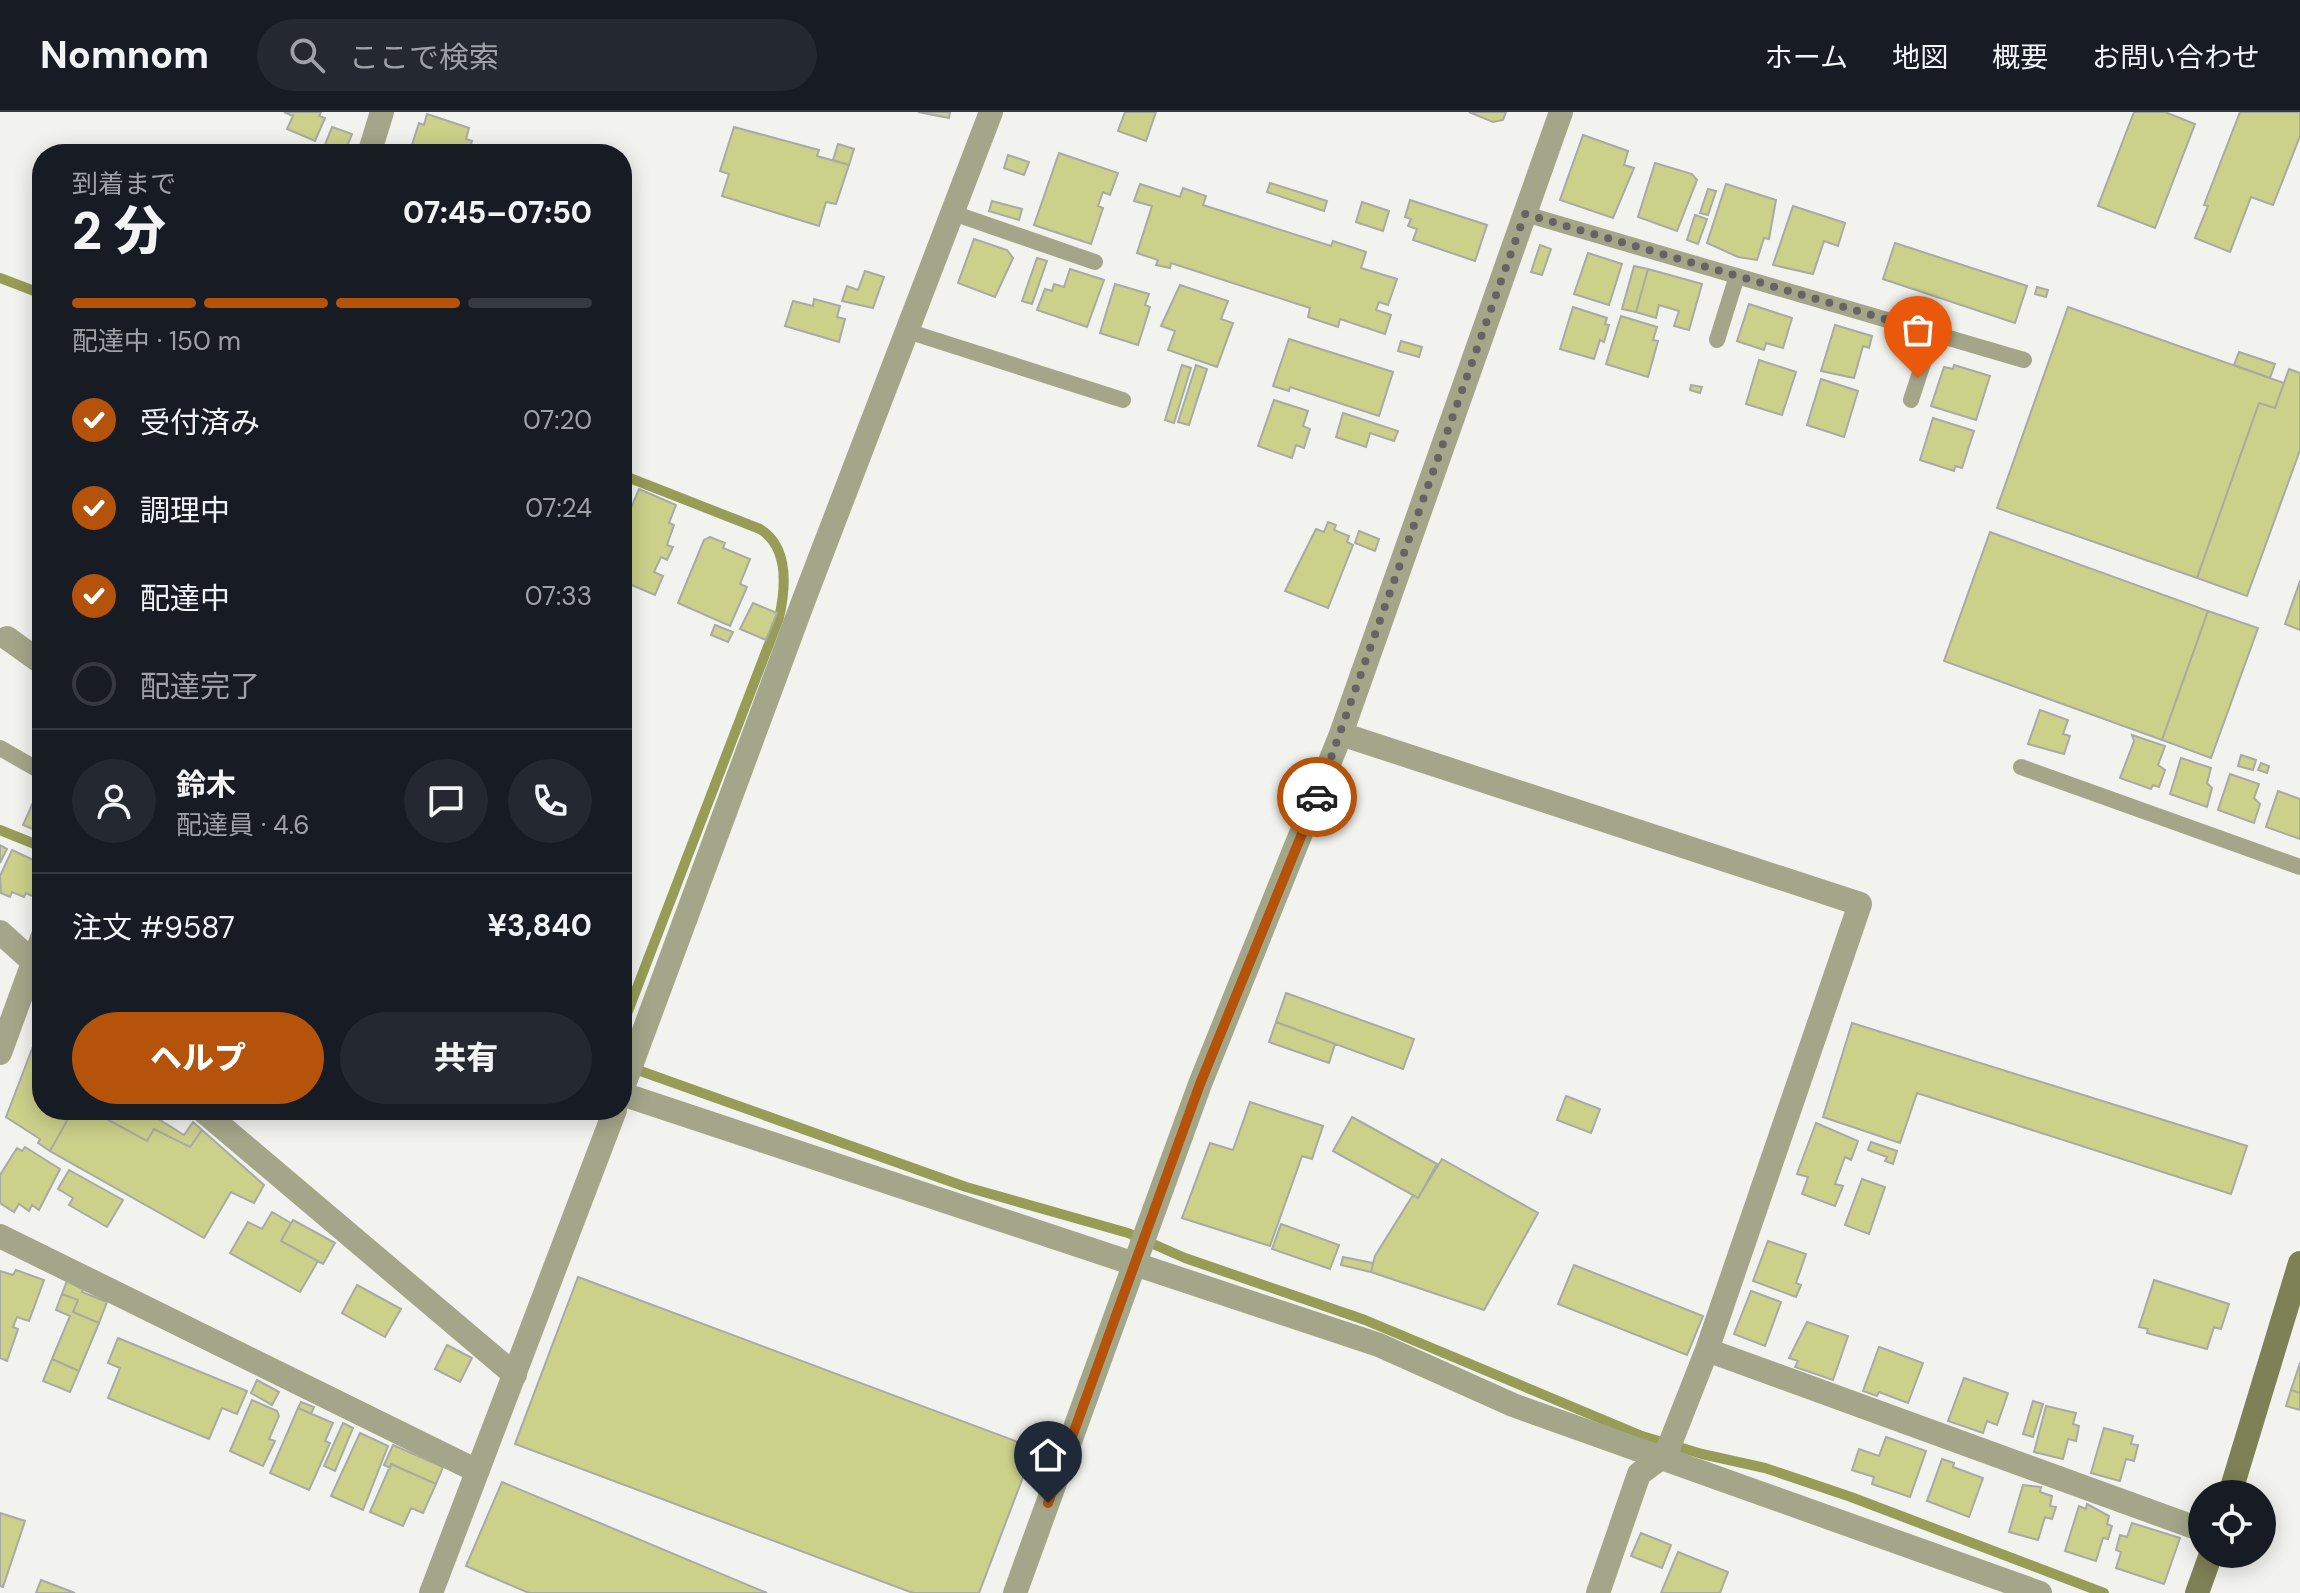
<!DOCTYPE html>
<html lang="ja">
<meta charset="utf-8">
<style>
:root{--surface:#171b24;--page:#242831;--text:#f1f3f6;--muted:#9ea1a6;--line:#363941;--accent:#b45309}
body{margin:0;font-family:"DM Sans","Noto Sans JP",sans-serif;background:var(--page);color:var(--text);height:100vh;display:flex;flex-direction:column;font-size:30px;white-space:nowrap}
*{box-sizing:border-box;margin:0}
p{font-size:26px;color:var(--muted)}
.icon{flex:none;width:44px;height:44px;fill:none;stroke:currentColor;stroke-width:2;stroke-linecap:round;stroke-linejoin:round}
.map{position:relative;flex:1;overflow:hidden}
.sheet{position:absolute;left:32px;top:32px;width:600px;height:976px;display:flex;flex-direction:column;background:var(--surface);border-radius:32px;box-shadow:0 4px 20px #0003}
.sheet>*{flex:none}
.tools{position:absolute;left:2188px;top:1368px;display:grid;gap:16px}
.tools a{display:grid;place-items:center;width:88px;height:88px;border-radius:50%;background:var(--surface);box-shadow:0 4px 20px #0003;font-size:40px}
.pin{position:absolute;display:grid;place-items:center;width:68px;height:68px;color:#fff;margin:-82px -34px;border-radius:50% 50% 50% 0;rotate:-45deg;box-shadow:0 0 8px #0007}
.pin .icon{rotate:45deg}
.courier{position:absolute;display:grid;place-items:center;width:80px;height:80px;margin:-40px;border:6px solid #b45309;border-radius:50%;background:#fff;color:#222;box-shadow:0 2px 10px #0007}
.summary em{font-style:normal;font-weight:800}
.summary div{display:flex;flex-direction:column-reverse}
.summary{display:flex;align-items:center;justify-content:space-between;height:136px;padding:0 40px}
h1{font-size:52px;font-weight:800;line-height:60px}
.bar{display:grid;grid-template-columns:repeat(4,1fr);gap:12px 8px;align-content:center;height:96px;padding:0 40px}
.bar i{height:10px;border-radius:6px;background:var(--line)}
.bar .on{background:var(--accent)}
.bar p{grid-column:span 4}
.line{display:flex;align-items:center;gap:20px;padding:0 40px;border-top:2px solid var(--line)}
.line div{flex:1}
.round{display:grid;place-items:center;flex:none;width:84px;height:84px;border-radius:42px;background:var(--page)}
ol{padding:0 40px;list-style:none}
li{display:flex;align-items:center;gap:24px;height:88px}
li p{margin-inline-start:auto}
li .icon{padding:8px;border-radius:50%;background:var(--accent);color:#fff;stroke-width:4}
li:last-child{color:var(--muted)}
li i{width:44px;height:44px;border:4px solid var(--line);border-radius:50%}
.primary-button{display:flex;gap:16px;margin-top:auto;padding:16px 40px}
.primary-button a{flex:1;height:92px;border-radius:48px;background:var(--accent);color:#fff;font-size:32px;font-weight:800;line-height:92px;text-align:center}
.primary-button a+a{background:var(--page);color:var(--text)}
header{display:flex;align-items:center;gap:48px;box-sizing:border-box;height:112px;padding:0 40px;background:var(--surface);border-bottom:2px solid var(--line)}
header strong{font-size:38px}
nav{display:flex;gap:44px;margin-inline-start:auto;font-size:28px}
.search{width:560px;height:72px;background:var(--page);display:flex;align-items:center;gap:20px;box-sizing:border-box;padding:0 28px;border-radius:44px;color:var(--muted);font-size:30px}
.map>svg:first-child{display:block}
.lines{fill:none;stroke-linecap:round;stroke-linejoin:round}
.stream{stroke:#979d56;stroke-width:10}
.building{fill:#cbd189;stroke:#a9aaa6;stroke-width:2}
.lane{stroke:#a3a688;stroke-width:16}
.street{stroke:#a3a688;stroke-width:24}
.secondary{stroke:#7e8155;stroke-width:24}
.done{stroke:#646462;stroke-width:8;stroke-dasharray:0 14.4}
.route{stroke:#b45309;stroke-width:10}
</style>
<header>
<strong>Nomnom</strong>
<div class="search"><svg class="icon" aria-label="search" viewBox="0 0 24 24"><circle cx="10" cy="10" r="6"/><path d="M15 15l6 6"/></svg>ここで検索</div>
<nav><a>ホーム</a><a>地図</a><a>概要</a><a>お問い合わせ</a></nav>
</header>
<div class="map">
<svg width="2300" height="1481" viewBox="0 0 2300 1481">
<rect width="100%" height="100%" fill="#f2f2ee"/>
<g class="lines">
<path class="stream" d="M0,166L42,182
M622,363L760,417C789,435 786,475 779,506L625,907
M0,718L42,735
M632,956L966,1075L1128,1121L1185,1146L1365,1208L1642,1324L1702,1342L1765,1356L1851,1385L2104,1481"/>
</g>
<path class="building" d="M284,0H321L319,4L325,6L315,29L287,17L293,4Z
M918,0H950L949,6Z
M1125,0H1156L1146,29L1118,19Z
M1469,0H1506L1503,8L1493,10Z
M2134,0H2165L2195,12L2155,116L2098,94Z
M2240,0H2300V24L2273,93L2251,85L2230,140L2195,126L2208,94L2204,93Z
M427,2L469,16L466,27L472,29L468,42H409L419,11L424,13Z
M332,15L352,22L344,42L323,38Z
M734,15L819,38L817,44L849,53L836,92L826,90L819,114L722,84L729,62L720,59Z
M1583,23L1628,39L1624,53L1634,56L1613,106L1560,88Z
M838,32L854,37L849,53L833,48Z
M1059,41L1118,61L1110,83L1103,80L1098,94L1103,96L1091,132L1034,113Z
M1008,43L1029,50L1024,63L1004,56Z
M1655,51L1692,62L1697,68L1677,119L1638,105Z
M1270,71L1327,89L1324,99L1267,80Z
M1140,72L1180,85L1183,76L1206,84L1203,93L1331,134L1333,129L1366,140L1361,156L1397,167L1388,193L1379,190L1376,198L1391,203L1385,222L1340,207L1338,215L1308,205L1310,196L1171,151L1170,156L1156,153L1158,148L1137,141L1152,94L1134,89Z
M1726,72L1776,88L1769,127L1764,126L1757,148L1738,145L1707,131Z
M1708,77L1716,79L1708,103L1700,101Z
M1410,88L1487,113L1475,149L1413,128L1417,117L1408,114L1411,107L1405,105Z
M992,89L1022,97L1019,108L989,99Z
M1362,90L1389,99L1383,119L1356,110Z
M1793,94L1845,111L1838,134L1824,129L1813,162L1773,153Z
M1695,103L1707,107L1698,132L1687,128Z
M974,127L1007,138L1013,146L995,185L958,171Z
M1895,131L2027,174L2015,211L1883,167Z
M1540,133L1551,137L1542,163L1531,160Z
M1588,141L1622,152L1609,193L1574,182Z
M1037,146L1047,149L1032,192L1022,189Z
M1634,154L1648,157L1636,200L1622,197Z
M1070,157L1104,168L1087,215L1037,198L1045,177L1052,179L1054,172L1064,175Z
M1648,157L1702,172L1689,218L1674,214L1679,199L1659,193L1656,206L1636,200Z
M865,159L884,165L873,196L842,189L847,174L858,178Z
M1115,172L1149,182L1145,193L1150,195L1138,233L1100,221Z
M1180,173L1228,189L1221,207L1233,211L1217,255L1168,238L1175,219L1161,214Z
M2037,175L2048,178L2046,185L2035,182Z
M814,187L840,194L837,205L845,207L839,230L785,214L793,189L813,194Z
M1749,192L1792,206L1783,236L1766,231L1764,238L1737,229Z
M1573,195L1607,206L1605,212L1609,213L1604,230L1600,228L1594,247L1560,237Z
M2068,195L2284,271L2275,296L2259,291L2197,466L1997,396Z
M1621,204L1657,215L1653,228L1658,229L1648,265L1606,252Z
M1835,213L1872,224L1869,236L1863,234L1854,266L1821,259Z
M1289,227L1393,260L1379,304L1290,275L1289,279L1273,274Z
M1401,229L1422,235L1419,245L1398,239Z
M2239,240L2275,252L2270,266L2234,253Z
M1759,248L1796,260L1782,303L1746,292Z
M1182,253L1191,256L1174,311L1165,308Z
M1196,253L1207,257L1189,313L1178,310Z
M1954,253L1990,264L1976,308L1931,294L1944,255L1953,257Z
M2289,257L2300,261V338L2247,484L2197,466L2259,291L2275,296Z
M1821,267L1858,279L1844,325L1807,313Z
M1691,273L1702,275L1700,281L1690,278Z
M1274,288L1308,299L1303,314L1310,317L1304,336L1296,333L1292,346L1258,334Z
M1343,301L1398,319L1394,329L1370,321L1366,335L1336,325Z
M1933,306L1974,319L1962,356L1955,354L1954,359L1920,348Z
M639,377L676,393L669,411L674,413L667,433L673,435L667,448L661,445L654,460L663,464L655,483L622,469V417Z
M1328,410L1336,413L1334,418L1349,424L1347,430L1353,433L1328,496L1285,479L1316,417L1324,420Z
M1359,419L1379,427L1375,439L1355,431Z
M1990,420L2208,499L2162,628L1944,549Z
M710,425L725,431L723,436L750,447L740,472L747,475L730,514L678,491L704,428Z
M2300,469V518L2285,512Z
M753,491L777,501L766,528L740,517Z
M2208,499L2258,516L2211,646L2162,628Z
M715,513L733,520L728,530L711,523Z
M2040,598L2068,608L2063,622L2070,624L2064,642L2028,632Z
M2132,623L2165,634L2158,653L2165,658L2159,675L2153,673L2151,677L2120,666L2134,629Z
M2241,643L2256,648L2253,658L2238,654Z
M2181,646L2211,656L2207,671L2212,676L2207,695L2170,682Z
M2261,651L2269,654L2267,661L2258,658Z
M2230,662L2259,672L2254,686L2260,692L2254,711L2218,698Z
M2278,679L2300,687V727L2266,715Z
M35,686L42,689V721L23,713Z
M0,733L7,737L0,751Z
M12,738L42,752V768L34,785L26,781L24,785L12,780L10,785L1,781L0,764Z
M1286,881L1414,927L1403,957L1276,910Z
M1276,910L1335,932L1329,951L1269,930Z
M42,911V998H73L50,1039L38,1031L40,1027L6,1005Z
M1852,911L2247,1034L2231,1082L1917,981L1900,1031L1823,1005Z
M1566,984L1600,997L1591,1021L1557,1008Z
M1250,990L1323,1014L1312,1047L1302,1044L1270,1134L1182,1106L1210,1031L1233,1038Z
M73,998H91L147,1029L154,1017L190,1035L202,1018L264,1073L254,1091L231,1080L204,1126L50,1039Z
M104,998H161L157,1006L184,1023L193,1010L202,1018L190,1035L154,1017L147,1029L101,1004Z
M1352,1005L1437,1052L1418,1086L1333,1039Z
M1816,1011L1858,1029L1851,1048L1845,1045L1835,1072L1843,1074L1835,1094L1802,1082L1808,1065L1797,1062Z
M1871,1030L1897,1039L1893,1052L1885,1049L1887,1045L1868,1038Z
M25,1035L60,1057L39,1098L32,1093L29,1099L19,1092L14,1100L0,1091V1063L17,1036L22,1039Z
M1442,1047L1538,1101L1484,1198L1371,1160L1375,1144L1413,1083L1418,1086Z
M69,1058L123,1088L107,1115L69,1093L73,1086L58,1077Z
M1862,1067L1885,1075L1869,1122L1845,1113Z
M272,1100L291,1111L281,1129L318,1149L300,1180L230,1141L248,1110L262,1117Z
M293,1108L335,1131L323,1152L281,1129Z
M1281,1112L1339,1133L1330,1157L1272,1137Z
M1768,1129L1806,1142L1796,1171L1801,1173L1796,1185L1753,1169Z
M1343,1145L1373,1151L1371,1160L1341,1153Z
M1574,1153L1703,1204L1687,1243L1558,1192Z
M16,1158L44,1168L29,1209L17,1205L13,1215L18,1217L7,1249L0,1246V1159L13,1163Z
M578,1165L1034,1336L979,1481H913L515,1332Z
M68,1166L85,1173L82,1180L107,1190L99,1211L73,1200L78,1188L62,1182Z
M2154,1168L2229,1192L2221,1217L2214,1215L2207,1237L2147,1221L2148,1217L2139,1215Z
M357,1173L401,1197L385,1225L342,1201Z
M1751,1179L1781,1190L1765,1234L1734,1222Z
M62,1182L78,1188L73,1200L99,1211L79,1259L52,1247L70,1204L56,1198Z
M1807,1210L1848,1224L1833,1268L1795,1255L1798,1249L1789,1246Z
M118,1226L247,1279L237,1302L222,1296L209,1327L108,1286L120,1256L108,1251Z
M447,1233L472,1246L460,1270L435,1257Z
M1879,1235L1923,1251L1908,1291L1879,1280L1877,1284L1863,1279Z
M52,1247L79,1259L70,1280L43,1269Z
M2300,1251V1281L2291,1278Z
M1964,1266L2008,1281L1997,1313L1987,1309L1983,1321L1948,1309Z
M257,1268L279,1280L272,1293L251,1281Z
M2291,1278L2300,1281V1298L2286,1294Z
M252,1288L277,1299L279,1304L269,1327L275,1329L263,1354L230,1339Z
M2033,1289L2043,1292L2033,1325L2023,1322Z
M301,1290L314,1295L311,1302L298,1296Z
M2046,1294L2076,1301L2073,1312L2079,1314L2076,1329L2068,1327L2063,1347L2034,1340Z
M298,1296L333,1311L325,1329L330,1331L309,1378L270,1361Z
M343,1311L353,1316L335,1359L324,1354Z
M2104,1316L2133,1324L2131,1332L2138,1333L2134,1349L2126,1347L2120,1369L2091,1361Z
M360,1321L388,1334L363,1398L331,1384Z
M1886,1325L1926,1339L1910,1385L1872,1372L1874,1365L1852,1358L1859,1337L1879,1344Z
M393,1333L443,1355L436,1372L391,1352L390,1356L384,1353Z
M1942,1347L1954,1351L1953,1355L1983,1366L1969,1405L1927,1389Z
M391,1352L436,1372L423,1401L411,1396L403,1414L370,1400Z
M502,1370L767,1481H529L466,1454Z
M2023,1373L2041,1375L2040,1380L2052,1384L2050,1394L2056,1395L2052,1407L2045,1405L2038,1428L2009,1420Z
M2087,1392L2109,1404L2107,1412L2112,1414L2108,1427L2103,1426L2096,1449L2065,1439L2079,1394L2086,1397Z
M0,1401L25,1409L3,1475L0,1474Z
M2132,1411L2180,1426L2164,1472L2116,1456L2121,1440L2116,1438L2120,1423L2127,1425Z
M1641,1421L1671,1433L1662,1456L1631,1444Z
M1678,1440L1728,1460L1720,1481H1661Z
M41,1468L75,1481H36Z"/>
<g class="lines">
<path class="lane" d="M953,101L1095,150
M1525,102L2024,248
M907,219L1123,288
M1717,228L1737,164
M1911,288L1933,221
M0,636L42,660
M2021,655L2300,755"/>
<path class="street" d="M369,42L382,0
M7,526L42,551
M1341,622L1860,792L1707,1238L1666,1342L1639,1362L1598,1481
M0,820L42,858
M0,941L42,826
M622,978L803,490L991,0
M622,982L1379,1233L1513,1293L2040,1481
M202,998L515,1263
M0,1124L477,1359
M1707,1238L2202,1418
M431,1481L615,998
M1015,1481L1200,972L1341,622L1561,0"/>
<path class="secondary" d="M2230,1382L2300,1151
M2197,1481L2211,1442"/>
</g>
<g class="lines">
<path class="done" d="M1317,685L1525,102L1933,221L1918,266"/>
<path class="route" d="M1048,1391L1200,972L1317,685"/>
</g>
</svg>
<div class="tools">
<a><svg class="icon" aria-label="locate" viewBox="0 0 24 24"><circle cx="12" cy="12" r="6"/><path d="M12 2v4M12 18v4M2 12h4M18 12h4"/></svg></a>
</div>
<div class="pin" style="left:1918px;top:266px;background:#ea580c"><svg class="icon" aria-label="bag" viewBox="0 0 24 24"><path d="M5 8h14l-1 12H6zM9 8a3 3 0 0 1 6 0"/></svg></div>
<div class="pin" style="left:1048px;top:1391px;background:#1f2937"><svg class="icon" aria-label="home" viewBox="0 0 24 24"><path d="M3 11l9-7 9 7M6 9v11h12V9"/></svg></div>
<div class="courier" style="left:1317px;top:685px"><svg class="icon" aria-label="car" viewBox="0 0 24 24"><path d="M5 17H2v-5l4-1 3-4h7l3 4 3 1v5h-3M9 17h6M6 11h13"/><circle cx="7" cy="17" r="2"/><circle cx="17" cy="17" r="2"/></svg></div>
<section class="sheet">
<div class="summary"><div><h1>2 分</h1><p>到着まで</p></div><em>07:45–07:50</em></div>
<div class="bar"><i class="on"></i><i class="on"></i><i class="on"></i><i></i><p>配達中 · 150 m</p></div>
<ol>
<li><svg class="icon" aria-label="check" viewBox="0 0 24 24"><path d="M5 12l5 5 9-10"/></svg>受付済み<p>07:20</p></li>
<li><svg class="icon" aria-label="check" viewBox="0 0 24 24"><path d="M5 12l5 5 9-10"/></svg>調理中<p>07:24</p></li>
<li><svg class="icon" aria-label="check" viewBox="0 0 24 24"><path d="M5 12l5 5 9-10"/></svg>配達中<p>07:33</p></li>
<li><i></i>配達完了</li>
</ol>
<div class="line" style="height:144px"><a class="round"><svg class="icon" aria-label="person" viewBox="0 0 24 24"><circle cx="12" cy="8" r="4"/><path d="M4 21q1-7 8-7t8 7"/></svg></a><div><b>鈴木</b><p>配達員 · 4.6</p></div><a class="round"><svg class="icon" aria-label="chat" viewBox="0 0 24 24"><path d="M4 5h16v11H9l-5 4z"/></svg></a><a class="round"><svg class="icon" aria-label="phone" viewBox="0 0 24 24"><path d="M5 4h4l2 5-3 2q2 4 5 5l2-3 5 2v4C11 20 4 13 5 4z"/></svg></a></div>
<div class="line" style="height:104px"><div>注文 #9587</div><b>¥3,840</b></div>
<div class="primary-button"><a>ヘルプ</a><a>共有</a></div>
</section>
</div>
